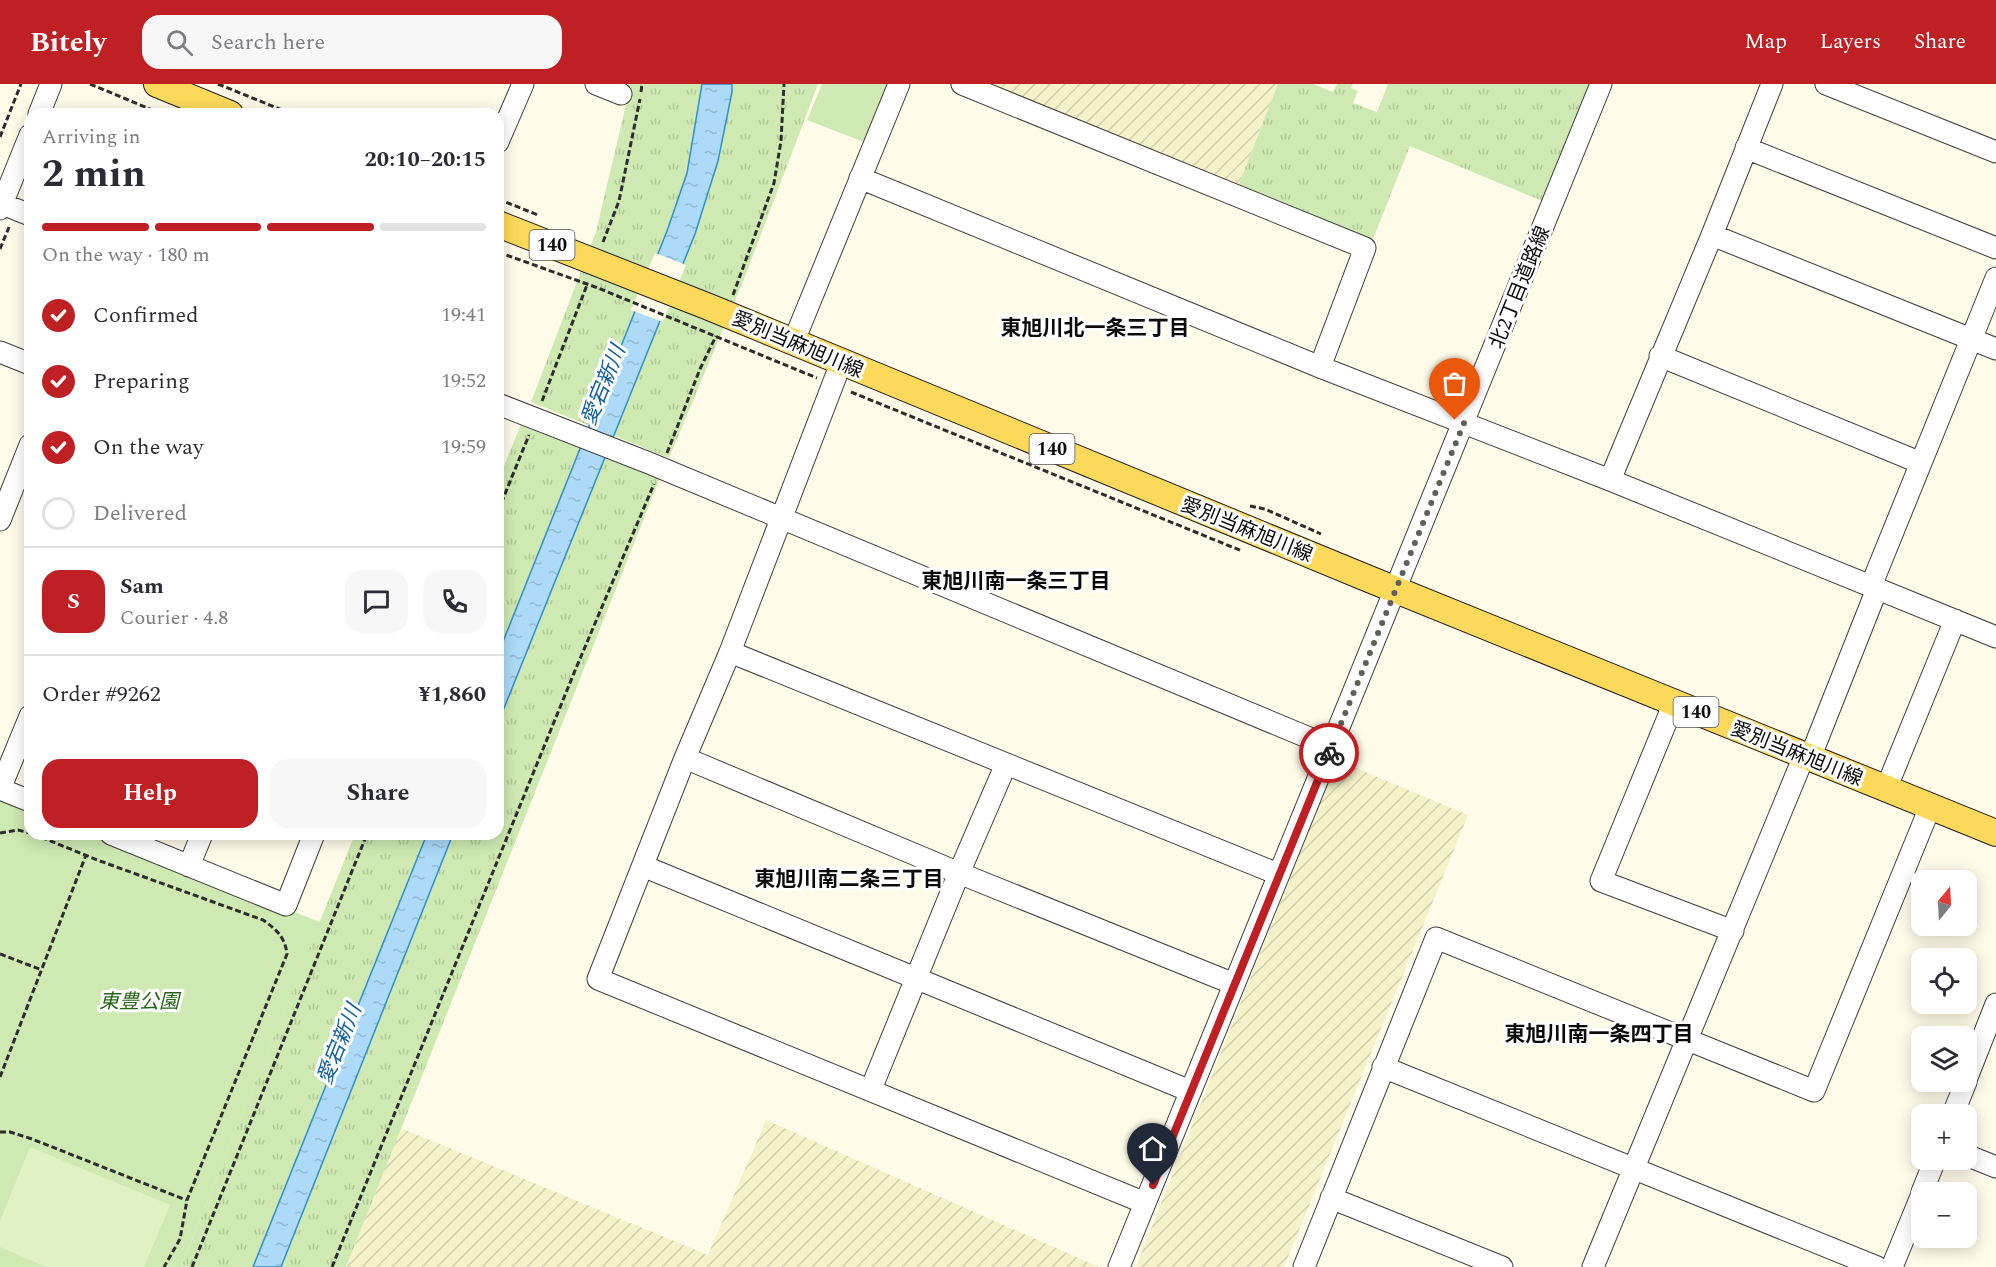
<!DOCTYPE html>
<meta charset="utf-8">
<style>
:root{--surface:#fff;--page:#f7f7f7;--text:#2b2b33;--muted:#7c7c81;--line:#e1e1e2;--accent:#be2024}
body{margin:0;font-family:Spectral,"Noto Sans JP",serif;background:var(--page);color:var(--text);height:100vh;display:flex;flex-direction:column;font-size:22px;white-space:nowrap}
*{box-sizing:border-box;margin:0}
p{font-size:20px;color:var(--muted)}
.icon{flex:none;width:33px;height:33px;fill:none;stroke:currentColor;stroke-width:2;stroke-linecap:round;stroke-linejoin:round}
.map{position:relative;flex:1;overflow:hidden}
.details{position:absolute;left:24px;top:24px;width:480px;height:732px;display:flex;flex-direction:column;background:var(--surface);border-radius:18px;box-shadow:0 3px 15px #0003}
.details>*{flex:none}
.needle{width:39px;rotate:18deg}
.buttons{position:absolute;left:1911px;top:786px;display:grid;gap:12px}
.buttons a{display:grid;place-items:center;width:66px;height:66px;border-radius:12px;background:var(--surface);box-shadow:0 3px 15px #0003;font-size:30px}
.pin{position:absolute;display:grid;place-items:center;width:51px;height:51px;color:#fff;margin:-62px -26px;border-radius:50% 50% 50% 0;rotate:-45deg;box-shadow:0 0 6px #0007}
.pin .icon{rotate:45deg}
.courier{position:absolute;display:grid;place-items:center;width:60px;height:60px;margin:-30px;border:4px solid #be2024;border-radius:50%;background:#fff;color:#222;box-shadow:0 2px 8px #0007}
.headline em{font-style:normal;font-weight:700}
.headline div{display:flex;flex-direction:column-reverse}
.headline{display:flex;align-items:center;justify-content:space-between;height:102px;padding:0 18px}
h1{font-size:39px;font-weight:700;line-height:45px}
.bar{display:grid;grid-template-columns:repeat(4,1fr);gap:9px 6px;align-content:center;height:72px;padding:0 18px}
.bar i{height:8px;border-radius:4px;background:var(--line)}
.bar .selected{background:var(--accent)}
.bar p{grid-column:span 4}
.line{display:flex;align-items:center;gap:15px;padding:0 18px;border-top:2px solid var(--line)}
.line div{flex:1}
.round{display:grid;place-items:center;flex:none;width:63px;height:63px;border-radius:18px;background:var(--page)}
ol{padding:0 18px;list-style:none}
li{display:flex;align-items:center;gap:18px;height:66px}
li p{margin-inline-start:auto}
li .icon{padding:6px;border-radius:50%;background:var(--accent);color:#fff;stroke-width:4}
li:last-child{color:var(--muted)}
li i{width:33px;height:33px;border:3px solid var(--line);border-radius:50%}
.action{display:flex;gap:12px;margin-top:auto;padding:12px 18px}
.action a{flex:1;height:69px;border-radius:18px;background:var(--accent);color:#fff;font-size:24px;font-weight:700;line-height:69px;text-align:center}
.action a+a{background:var(--page);color:var(--text)}
header{display:flex;align-items:center;gap:36px;box-sizing:border-box;height:84px;padding:0 30px;background:var(--accent);color:#fff}
header strong{font-size:28px}
nav{display:flex;gap:33px;margin-inline-start:auto;font-size:21px}
.search{width:420px;height:54px;background:var(--page);display:flex;align-items:center;gap:15px;box-sizing:border-box;padding:0 21px;border-radius:18px;color:var(--muted);font-size:22px}
.map>svg:first-child{display:block}
.farmland{fill:url(#farmland-furrows)}
.grass{fill:url(#grass-tufts)}
.park{fill:#ceeab2}
.pitch{fill:#e0f1c4}
.water{fill:url(#water-ripples);stroke:#318ed1;stroke-width:1.5}
.pier{fill:#fffbe9}
.lines{fill:none;stroke-linecap:round;stroke-linejoin:round}
.minor-casing{stroke:#3e3e3e;stroke-width:23}
.major-casing{stroke:#1c1c1c;stroke-width:28}
.path{stroke:#2d2d2d;stroke-width:3;stroke-dasharray:6 3;stroke-linecap:butt}
.minor{stroke:#fff;stroke-width:21}
.major{stroke:#fdd95b;stroke-width:26}
.done{stroke:#605f59;stroke-width:6;stroke-dasharray:0 10.8}
.route{stroke:#be2024;stroke-width:8}
.labels{text-anchor:middle;stroke-width:6;stroke-linejoin:round;paint-order:stroke}
.shield{fill:#fff;stroke:#545454;stroke-width:1.5}
.shield-label{font-size:18px;font-weight:bold;fill:#0b0b0b}
.street-label{font-size:20px;fill:#0b0b0b;stroke:#fff}
.park-label{font-size:20px;font-style:italic;fill:#28641a;stroke:#fff}
.neighbourhood-label{font-size:21px;font-weight:bold;fill:#0b0b0b;stroke:#fff}
.water-label{font-size:21px;font-style:italic;fill:#125ea0;stroke:#fff}
</style>
<header>
<strong>Bitely</strong>
<div class="search"><svg class="icon" aria-label="search" viewBox="0 0 24 24"><circle cx="10" cy="10" r="6"/><path d="M15 15l6 6"/></svg>Search here</div>
<nav><a>Map</a><a>Layers</a><a>Share</a></nav>
</header>
<div class="map">
<svg width="1996" height="1183" viewBox="0 0 1996 1183">
<defs>
<pattern id="farmland-furrows" width="10" height="10" patternUnits="userSpaceOnUse" patternTransform="scale(1.5)"><rect width="10" height="10" fill="#f5f2c9"/><path d="M-1 1l2-2M0 10L10 0M9 11l2-2" fill="none" stroke="#d1ceab"/></pattern>
<pattern id="grass-tufts" width="24" height="20" patternUnits="userSpaceOnUse" patternTransform="scale(1.5)"><rect width="24" height="20" fill="#ceeab2"/><path d="M3 7l-1-3M5 7V3M7 7l1-3M15 17l-1-3M17 17v-4M19 17l1-3" fill="none" stroke="#b0c798"/></pattern>
<pattern id="water-ripples" width="26" height="14" patternUnits="userSpaceOnUse" patternTransform="scale(1.5)"><rect width="26" height="14" fill="#acdaf8"/><path d="M2 4q2-2 4 0t4 0M15 11q2-2 4 0t4 0" fill="none" stroke="#93bad3"/></pattern>
</defs>
<rect width="100%" height="100%" fill="#fffbe9"/>
<path class="farmland" d="M976,0H1278L1237,105Z
M1337,676L1468,731L1284,1183H1136Z
M766,1036L1099,1183H346L401,1044L708,1171Z"/>
<path class="grass" d="M629,0H818L746,190L669,374L531,318L596,148L628,12Z
M1278,0H1313L1333,8L1337,0H1353L1351,4L1358,7L1353,19L1377,28L1388,0H1596L1547,119L1410,62L1371,160L1237,105Z
M523,335L662,389L346,1183H181L355,750H498V397Z"/>
<path class="park" d="M822,0H894L869,60L807,36Z
M0,711L30,723V750H99L320,838L181,1183H0Z"/>
<path class="pitch" d="M30,1063L170,1121L144,1183H46L0,1163V1137Z"/>
<path class="water" d="M702,0H732V8L718,77L695,150L498,639V570L667,147L687,89Z
M427,750H453L281,1183H253Z"/>
<path class="pier" d="M655,169L686,181L663,238L631,226Z"/>
<g class="lines">
<defs>
<path id="minor" d="M596,0L621,10
M962,0L1365,164L1320,283
M1826,0L1996,68
M39,30L51,0
M498,58L523,0
M1746,64L1996,164
M860,94L1320,283L1610,396L1996,553
M0,119L30,131
M0,125L30,51
M1712,151L1996,265
M793,259L899,0
M0,268L30,280
M1660,272L1921,379
M841,279L730,568L685,674L598,895L1145,1119
M498,320L649,379L1331,663
M1610,396L1712,151L1772,0
M0,436L30,361
M1871,502L1996,194
M730,568L1278,790
M1674,619L1601,797L1733,847
M685,674L959,789L1234,900
M1810,674L1877,505
M0,705L30,632
M0,705L30,717
M1886,705L1955,536
M111,750L286,821L314,750
M189,782L202,750
M643,782L1190,1007
M1383,983L1877,1183
M1966,996L1996,920
M871,1005L959,789L1006,680
M1953,1030L1966,998
M1966,1071L1996,1083
M1922,1108L1935,1076
M1331,1114L1502,1183
M1119,1183L1601,0
M1304,1183L1436,854L1814,1007L1930,723
M1593,1183L1804,672
M1892,1183L1922,1110"/>
<path id="major" d="M157,0L230,30
M498,140L709,223L1369,495L1996,749"/>
</defs>
<use href="#minor" class="minor-casing"/>
<use href="#major" class="major-casing"/>
<path class="path" d="M90,0L162,30
M218,0L292,30
M641,8L642,0
M0,53L21,0
M498,115L538,131
M603,158L619,117L640,15
M0,165L9,143
M498,168L598,204L817,294
M733,211L774,99L781,57L784,0
M851,308L1242,467
M542,317L587,201
M667,369L700,285L716,252
M1250,422L1265,425L1321,450
M498,427L529,351
M0,749L18,746L30,749
M33,750L100,777L263,836C276,845 285,853 287,870L187,1116L180,1155L164,1183
M0,870L42,886
M0,993L86,771
M0,1048H10L32,1055L186,1116
M192,1183L367,750
M332,1183L574,589L654,400"/>
<use href="#minor" class="minor"/>
<use href="#major" class="major"/>
</g>
<g class="lines">
<path class="done" d="M1329,669L1464,339L1455,336"/>
<path class="route" d="M1153,1101L1329,669"/>
</g>
<g class="labels">
<g class="shield">
<rect x="529.5" y="146" width="45" height="30" rx="4.5"/>
<rect x="1029.5" y="350" width="45" height="30" rx="4.5"/>
<rect x="1673.5" y="613" width="45" height="30" rx="4.5"/>
</g>
<g class="shield-label">
<text x="552" y="167">140</text>
<text x="1052" y="371">140</text>
<text x="1696" y="634">140</text>
</g>
<g class="street-label">
<text transform="translate(1519 203) rotate(-68)" y="7">北2丁目道路線</text>
<text transform="translate(798 260) rotate(23)" y="7">愛別当麻旭川線</text>
<text transform="translate(1247 445) rotate(22)" y="7">愛別当麻旭川線</text>
<text transform="translate(1797 669) rotate(22)" y="7">愛別当麻旭川線</text>
</g>
<g class="park-label">
<text x="139" y="924">東豊公園</text>
</g>
<g class="neighbourhood-label">
<text x="1095" y="251">東旭川北一条三丁目</text>
<text x="1016" y="504">東旭川南一条三丁目</text>
<text x="849" y="802">東旭川南二条三丁目</text>
<text x="1599" y="957">東旭川南一条四丁目</text>
</g>
<g class="water-label">
<text transform="translate(603 301) rotate(-68)" y="7">愛宕新川</text>
<text transform="translate(339 960) rotate(-68)" y="7">愛宕新川</text>
</g>
</g>
</svg>
<div class="buttons">
<a><svg class="needle" viewBox="-14 -14 28 28"><path d="M0-13l5 13h-10z" fill="#e53935"/><path d="M0 13l5-13h-10z" fill="#7c7c81"/></svg></a>
<a><svg class="icon" aria-label="locate" viewBox="0 0 24 24"><circle cx="12" cy="12" r="6"/><path d="M12 2v4M12 18v4M2 12h4M18 12h4"/></svg></a>
<a><svg class="icon" aria-label="layers" viewBox="0 0 24 24"><path d="M12 4l9 5-9 5-9-5zM3 14l9 5 9-5"/></svg></a>
<a>+</a>
<a>−</a>
</div>
<div class="pin" style="left:1455px;top:336px;background:#ea580c"><svg class="icon" aria-label="bag" viewBox="0 0 24 24"><path d="M5 8h14l-1 12H6zM9 8a3 3 0 0 1 6 0"/></svg></div>
<div class="pin" style="left:1153px;top:1101px;background:#1f2937"><svg class="icon" aria-label="home" viewBox="0 0 24 24"><path d="M3 11l9-7 9 7M6 9v11h12V9"/></svg></div>
<div class="courier" style="left:1329px;top:669px"><svg class="icon" aria-label="bike" viewBox="0 0 24 24"><circle cx="6" cy="16" r="4"/><circle cx="18" cy="16" r="4"/><path d="M6 16l4-8h5l3 8M10 8l3 8H6M13 5h3"/></svg></div>
<section class="details">
<div class="headline"><div><h1>2 min</h1><p>Arriving in</p></div><em>20:10–20:15</em></div>
<div class="bar"><i class="selected"></i><i class="selected"></i><i class="selected"></i><i></i><p>On the way · 180 m</p></div>
<ol>
<li><svg class="icon" aria-label="check" viewBox="0 0 24 24"><path d="M5 12l5 5 9-10"/></svg>Confirmed<p>19:41</p></li>
<li><svg class="icon" aria-label="check" viewBox="0 0 24 24"><path d="M5 12l5 5 9-10"/></svg>Preparing<p>19:52</p></li>
<li><svg class="icon" aria-label="check" viewBox="0 0 24 24"><path d="M5 12l5 5 9-10"/></svg>On the way<p>19:59</p></li>
<li><i></i>Delivered</li>
</ol>
<div class="line" style="height:108px"><b class="round" style="background:var(--accent);color:#fff">S</b><div><b>Sam</b><p>Courier · 4.8</p></div><a class="round"><svg class="icon" aria-label="chat" viewBox="0 0 24 24"><path d="M4 5h16v11H9l-5 4z"/></svg></a><a class="round"><svg class="icon" aria-label="phone" viewBox="0 0 24 24"><path d="M5 4h4l2 5-3 2q2 4 5 5l2-3 5 2v4C11 20 4 13 5 4z"/></svg></a></div>
<div class="line" style="height:78px"><div>Order #9262</div><b>¥1,860</b></div>
<div class="action"><a>Help</a><a>Share</a></div>
</section>
</div>
